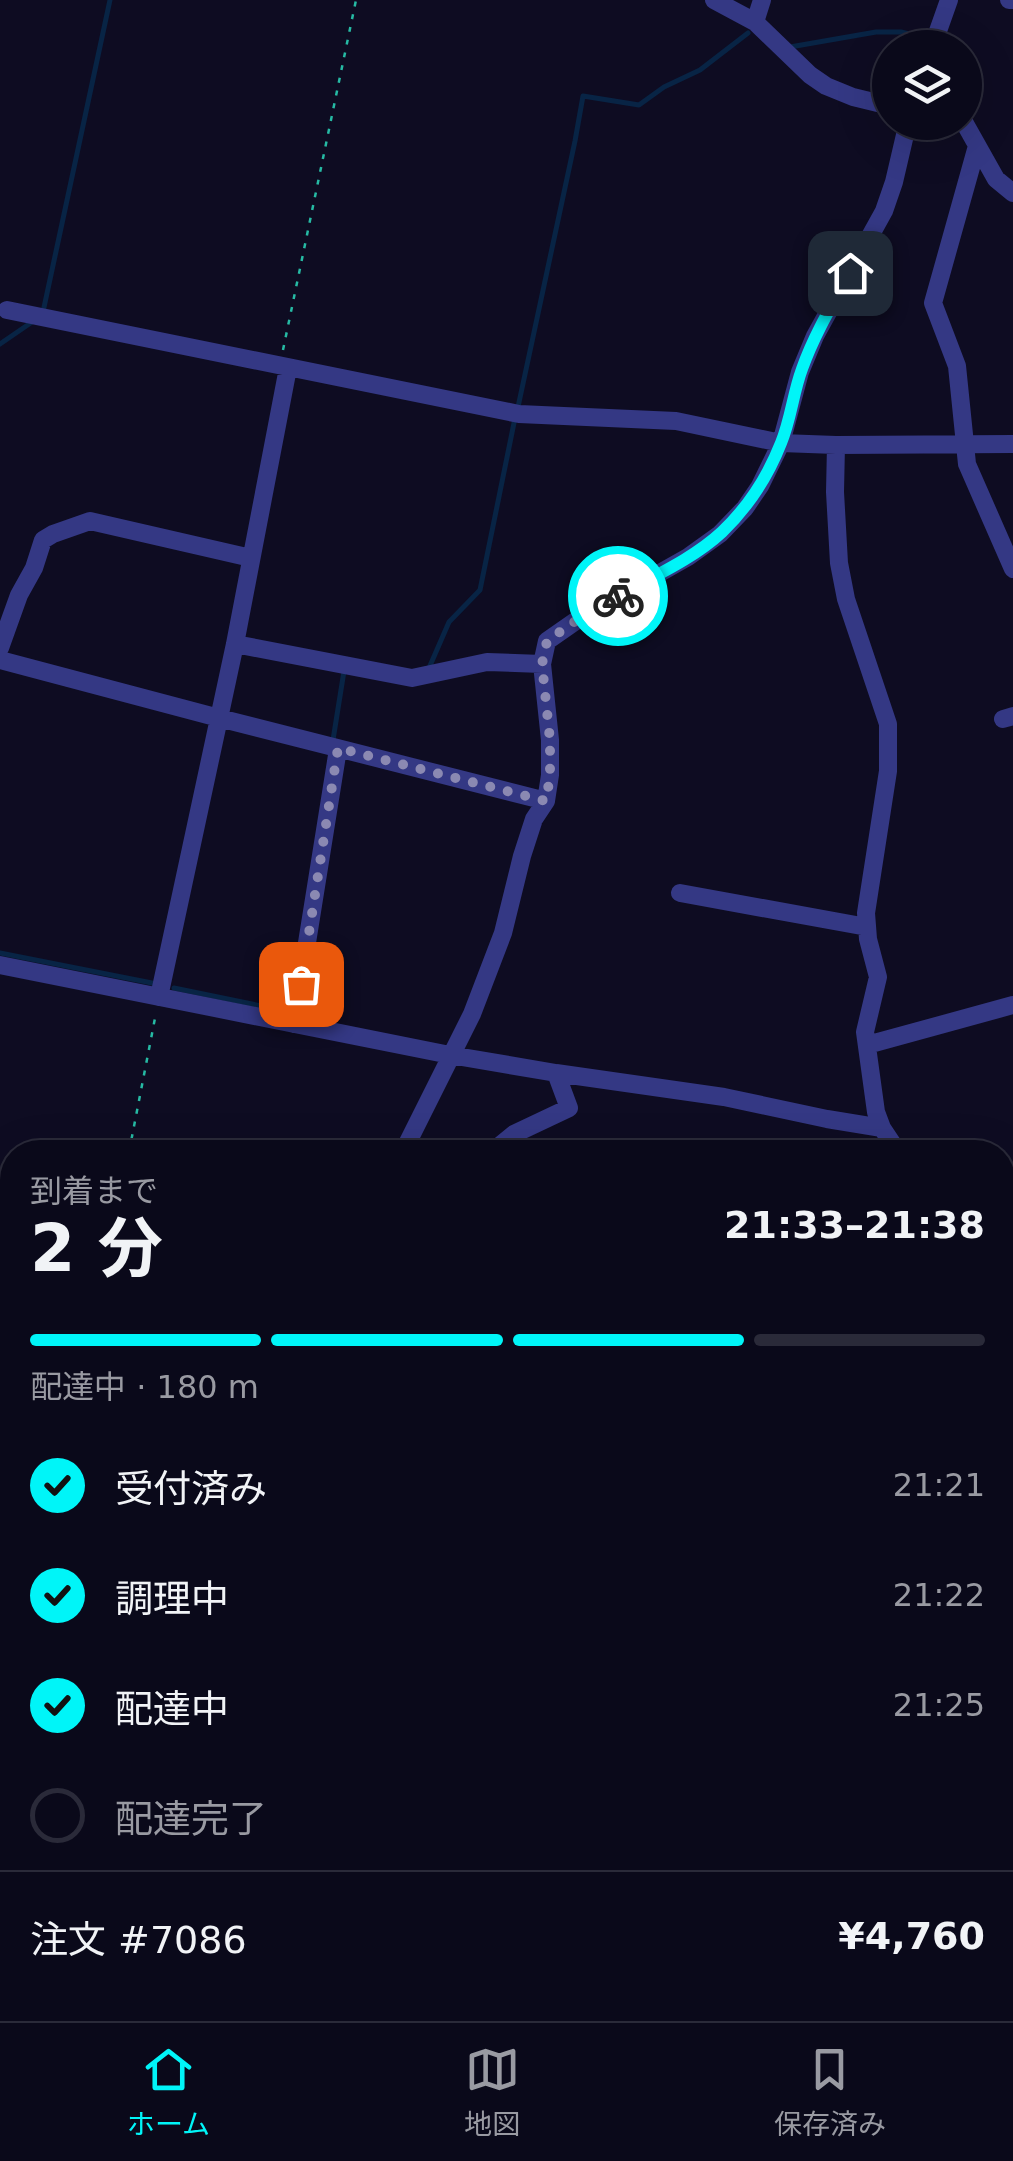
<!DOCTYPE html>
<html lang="ja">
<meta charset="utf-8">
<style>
:root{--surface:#0a091a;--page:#131223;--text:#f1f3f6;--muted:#999aa2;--line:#2a2a39;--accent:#00f5f8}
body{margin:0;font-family:"DejaVu Sans","Noto Sans JP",sans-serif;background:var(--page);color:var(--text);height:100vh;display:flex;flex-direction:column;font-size:38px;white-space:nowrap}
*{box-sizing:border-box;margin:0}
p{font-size:32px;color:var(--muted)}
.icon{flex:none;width:55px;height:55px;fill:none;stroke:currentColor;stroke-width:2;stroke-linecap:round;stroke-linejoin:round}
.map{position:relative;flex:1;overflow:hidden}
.drawer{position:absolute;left:0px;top:1140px;width:1015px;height:882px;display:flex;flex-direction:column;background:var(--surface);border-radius:40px 40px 0 0;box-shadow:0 10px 40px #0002,0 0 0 2px var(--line)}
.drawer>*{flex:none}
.fabs{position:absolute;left:872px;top:30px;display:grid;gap:20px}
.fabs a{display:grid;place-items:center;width:110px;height:110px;border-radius:50%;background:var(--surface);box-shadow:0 10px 40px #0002,0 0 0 2px var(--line);font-size:50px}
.pin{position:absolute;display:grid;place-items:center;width:85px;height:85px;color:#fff;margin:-42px;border-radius:20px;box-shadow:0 5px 15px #0006}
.courier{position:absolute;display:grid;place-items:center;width:100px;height:100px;margin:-50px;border:8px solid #00f5f8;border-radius:50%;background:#fff;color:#222;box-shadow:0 2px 12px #0007}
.summary em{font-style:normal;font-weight:700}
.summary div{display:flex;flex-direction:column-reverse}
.summary{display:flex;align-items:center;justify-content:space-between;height:170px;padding:0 30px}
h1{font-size:65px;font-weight:700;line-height:75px}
.bar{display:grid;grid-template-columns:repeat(4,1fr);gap:15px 10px;align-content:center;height:120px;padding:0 30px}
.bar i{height:12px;border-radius:8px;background:var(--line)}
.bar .on{background:var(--accent)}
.bar p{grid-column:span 4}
.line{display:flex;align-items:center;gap:25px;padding:0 30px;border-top:2px solid var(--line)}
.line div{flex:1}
ol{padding:0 30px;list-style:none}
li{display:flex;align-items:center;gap:30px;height:110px}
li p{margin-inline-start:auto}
li .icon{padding:10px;border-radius:50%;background:var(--accent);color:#111;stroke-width:4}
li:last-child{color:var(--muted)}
li i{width:55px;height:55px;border:5px solid var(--line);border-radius:50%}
.tab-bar{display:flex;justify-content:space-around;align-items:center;height:140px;border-top:2px solid var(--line);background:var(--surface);font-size:28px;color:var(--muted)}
.tab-bar a{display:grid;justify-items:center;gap:5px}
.tab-bar .on{color:var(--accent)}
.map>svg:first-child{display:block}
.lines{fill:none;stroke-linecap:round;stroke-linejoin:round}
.stream{stroke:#082445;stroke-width:5}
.path{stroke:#26baa4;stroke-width:2.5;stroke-dasharray:5 8;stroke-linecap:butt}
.minor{stroke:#343884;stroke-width:18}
.major{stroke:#b054ff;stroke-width:22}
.done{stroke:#8b89b2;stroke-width:10;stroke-dasharray:0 18}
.route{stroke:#00f5f8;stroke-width:12}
</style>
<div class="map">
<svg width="1013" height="2021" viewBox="0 0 1013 2021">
<rect width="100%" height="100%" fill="#0e0c22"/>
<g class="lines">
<path class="stream" d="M787,46L790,47L876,32H901L917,36
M43,312L110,0
M0,344L32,322
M518,407L575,141L583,96L639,105L664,87L700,70L748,33
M425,669L429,668L449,622L480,590L515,418
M333,740L344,671
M0,953L157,984
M174,988L286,1011L290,1006"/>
<path class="path" d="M283,350L356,0
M129,1152L156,1013
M0,1643L12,1640"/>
<path class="minor" d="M714,0L755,22L810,75L826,86L853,97L890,106
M1009,0H1012
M755,22L762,0
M932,48L949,0
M964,122L996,179L1013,193
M977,146L933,303L957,366L967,464L1013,569
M7,310L519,414L676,421L781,443L836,445L1013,444
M836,445L835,492L839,563L846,599L888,724V771L866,913L868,939L878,977L865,1032L876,1112L882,1128L898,1152
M235,644L412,678L487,662L542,664
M0,648L19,595L34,568L43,540L53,534L90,521L251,558
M0,660L219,718L546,801
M1003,719L1013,716
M680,893L867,927
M0,965L450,1055L556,1073L724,1097L827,1119L882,1128
M159,997L235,644L288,368
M294,1024L338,749
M867,1045L1013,1005
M403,1152L472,1014L503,933L522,856L534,819L546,801L550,775V740L542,664L547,641L580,618L688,557L720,534L745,508L760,486L781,443L800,372L815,336L884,211L894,182L908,122
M492,1152L514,1134L569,1108L556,1073
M1002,1249L1013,1245
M1002,1322L1013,1341
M0,1398L12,1400
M1002,1931L1013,1919
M0,1975L12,1959
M82,2010L84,2014
M222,2010L226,2021
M920,2021L932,2010"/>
<path class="major" d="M0,1739H12
M1002,1776L1013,1772
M252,2021L347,2010"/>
</g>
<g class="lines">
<path class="done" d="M301,984L338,748L546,801L550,776V740L542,664L547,641L580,618L618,596"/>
<path class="route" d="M618,596C652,577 693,559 722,532C748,507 768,476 781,443C791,419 793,393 802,369C814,335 832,305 850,273"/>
</g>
</svg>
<div class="fabs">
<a><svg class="icon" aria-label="layers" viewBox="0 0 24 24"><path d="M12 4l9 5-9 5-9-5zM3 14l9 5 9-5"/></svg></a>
</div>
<div class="pin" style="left:301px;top:984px;background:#ea580c"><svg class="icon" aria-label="bag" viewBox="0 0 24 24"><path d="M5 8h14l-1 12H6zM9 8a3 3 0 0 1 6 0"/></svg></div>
<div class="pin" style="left:850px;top:273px;background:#1f2937"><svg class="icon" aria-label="home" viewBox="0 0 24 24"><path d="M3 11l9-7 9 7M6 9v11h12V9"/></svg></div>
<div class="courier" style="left:618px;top:596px"><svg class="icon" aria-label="bike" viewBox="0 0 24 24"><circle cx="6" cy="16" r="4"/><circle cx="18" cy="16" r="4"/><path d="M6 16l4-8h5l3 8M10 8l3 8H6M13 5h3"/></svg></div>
<section class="drawer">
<div class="summary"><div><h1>2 分</h1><p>到着まで</p></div><em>21:33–21:38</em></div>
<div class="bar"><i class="on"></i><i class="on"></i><i class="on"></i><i></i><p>配達中 · 180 m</p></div>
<ol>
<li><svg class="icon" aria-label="check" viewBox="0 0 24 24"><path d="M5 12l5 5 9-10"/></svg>受付済み<p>21:21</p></li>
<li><svg class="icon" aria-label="check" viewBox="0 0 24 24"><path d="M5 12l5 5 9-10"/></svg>調理中<p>21:22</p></li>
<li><svg class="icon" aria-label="check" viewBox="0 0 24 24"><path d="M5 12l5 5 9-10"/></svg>配達中<p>21:25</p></li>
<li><i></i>配達完了</li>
</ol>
<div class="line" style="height:130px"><div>注文 #7086</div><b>¥4,760</b></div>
</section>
</div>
<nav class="tab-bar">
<a class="on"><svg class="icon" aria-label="home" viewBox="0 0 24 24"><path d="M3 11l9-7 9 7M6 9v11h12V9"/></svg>ホーム</a>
<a><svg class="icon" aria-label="map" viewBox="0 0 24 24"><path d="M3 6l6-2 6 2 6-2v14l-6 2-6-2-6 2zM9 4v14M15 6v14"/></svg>地図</a>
<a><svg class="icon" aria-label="saved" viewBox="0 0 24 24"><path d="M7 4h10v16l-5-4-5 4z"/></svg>保存済み</a>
</nav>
